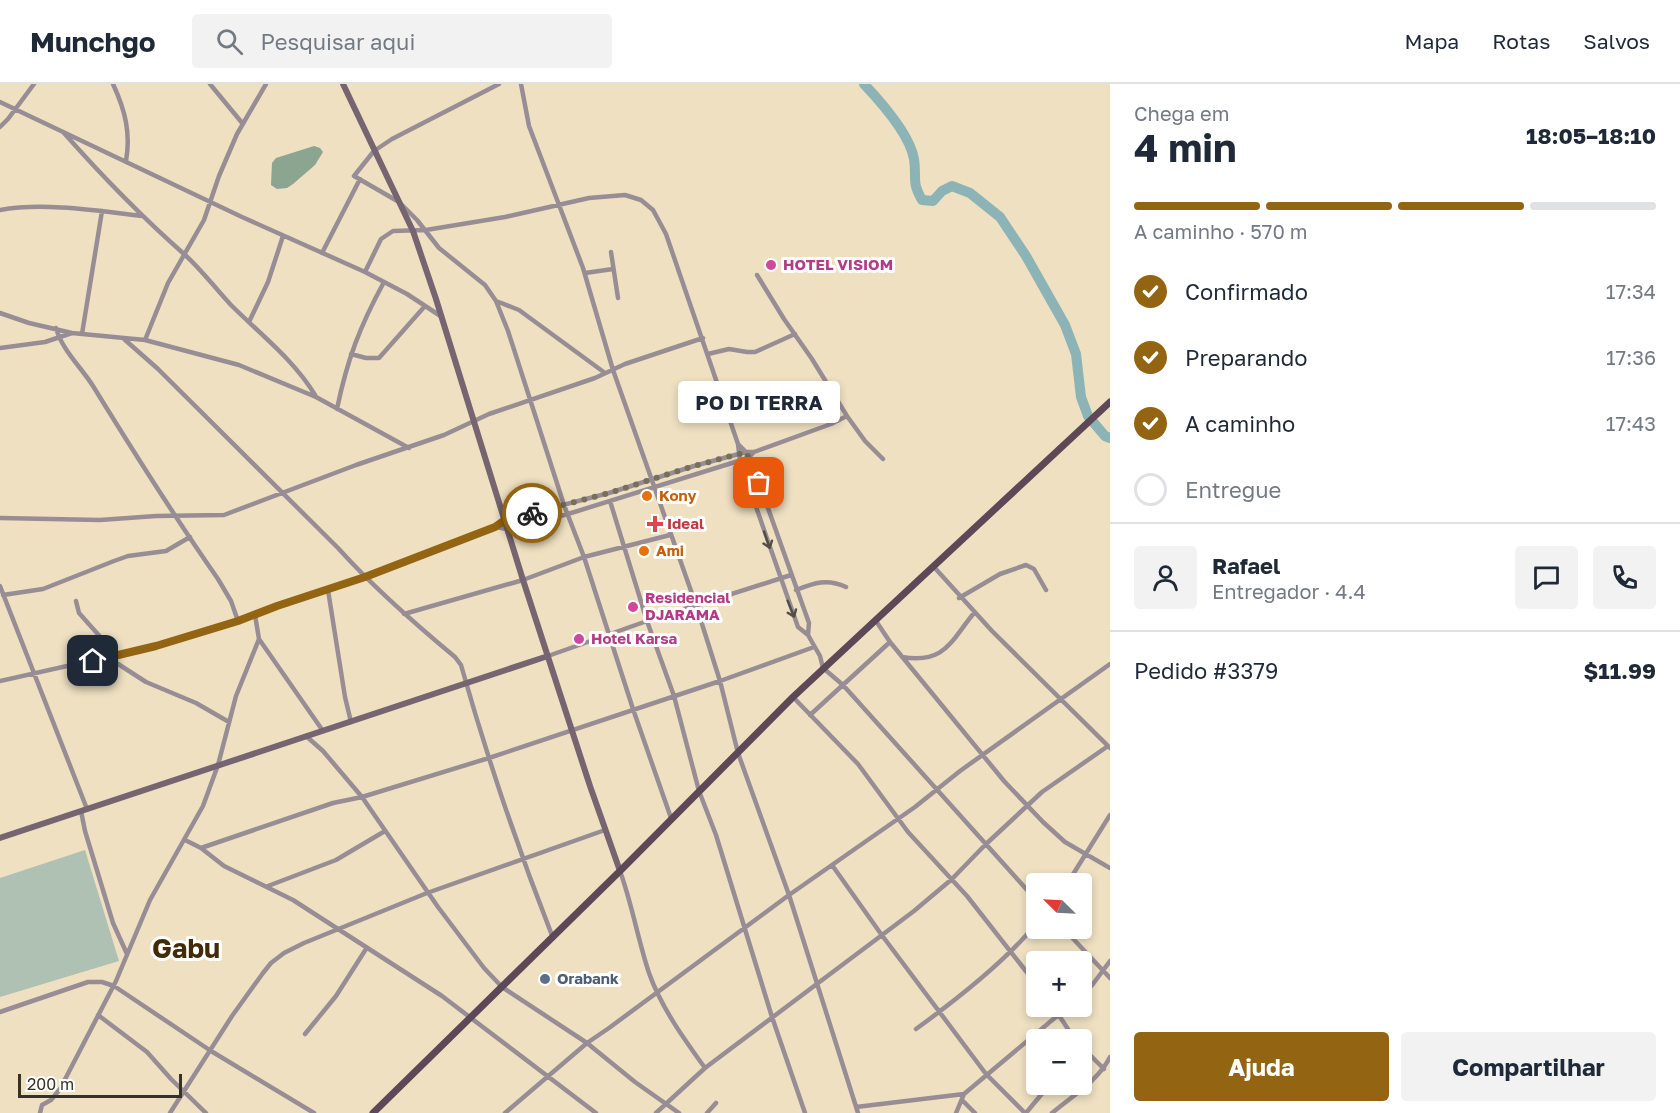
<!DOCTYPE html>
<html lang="pt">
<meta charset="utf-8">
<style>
:root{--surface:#fff;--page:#f2f2f3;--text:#1f2937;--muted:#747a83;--line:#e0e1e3;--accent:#936512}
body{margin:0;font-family:"Golos Text",sans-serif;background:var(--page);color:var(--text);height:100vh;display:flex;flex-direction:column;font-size:22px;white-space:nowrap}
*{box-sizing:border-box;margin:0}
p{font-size:20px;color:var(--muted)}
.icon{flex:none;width:33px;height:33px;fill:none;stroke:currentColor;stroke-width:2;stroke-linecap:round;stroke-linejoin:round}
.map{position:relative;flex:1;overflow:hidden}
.sheet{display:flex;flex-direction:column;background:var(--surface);width:570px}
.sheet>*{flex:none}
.needle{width:39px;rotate:294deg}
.tools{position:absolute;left:1026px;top:789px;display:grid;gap:12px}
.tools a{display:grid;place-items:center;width:66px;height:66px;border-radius:6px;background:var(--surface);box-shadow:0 3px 9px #0003;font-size:30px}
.scale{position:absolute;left:18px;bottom:15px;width:164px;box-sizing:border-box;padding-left:6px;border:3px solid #373226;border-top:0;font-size:16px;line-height:21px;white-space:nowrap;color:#373226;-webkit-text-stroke:4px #fff;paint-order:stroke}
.pin{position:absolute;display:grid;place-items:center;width:51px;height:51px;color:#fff;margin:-26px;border-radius:12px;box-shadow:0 3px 9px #0006}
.courier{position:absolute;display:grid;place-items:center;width:60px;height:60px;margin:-30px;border:4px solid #936512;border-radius:50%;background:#fff;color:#222;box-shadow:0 2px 8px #0007}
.bubble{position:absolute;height:42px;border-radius:6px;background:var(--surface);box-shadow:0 3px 9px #0003;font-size:20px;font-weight:700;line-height:42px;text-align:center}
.summary em{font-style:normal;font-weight:700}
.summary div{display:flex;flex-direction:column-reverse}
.summary{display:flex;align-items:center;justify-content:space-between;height:102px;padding:0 24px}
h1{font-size:39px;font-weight:700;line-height:45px}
.bar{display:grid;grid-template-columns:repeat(4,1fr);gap:9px 6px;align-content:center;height:72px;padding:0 24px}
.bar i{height:8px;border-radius:4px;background:var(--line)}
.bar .active{background:var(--accent)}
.bar p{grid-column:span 4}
.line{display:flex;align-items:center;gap:15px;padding:0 24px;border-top:2px solid var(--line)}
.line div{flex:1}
.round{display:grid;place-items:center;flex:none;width:63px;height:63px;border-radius:6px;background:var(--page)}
ol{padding:0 24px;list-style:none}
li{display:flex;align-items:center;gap:18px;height:66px}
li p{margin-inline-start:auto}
li .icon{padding:6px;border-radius:50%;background:var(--accent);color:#fff;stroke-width:4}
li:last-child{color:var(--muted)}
li i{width:33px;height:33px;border:3px solid var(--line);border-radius:50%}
.action{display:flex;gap:12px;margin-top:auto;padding:12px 24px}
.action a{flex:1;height:69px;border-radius:6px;background:var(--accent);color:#fff;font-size:24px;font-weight:700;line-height:69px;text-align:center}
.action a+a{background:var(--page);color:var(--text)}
header{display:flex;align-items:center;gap:36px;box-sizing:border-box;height:84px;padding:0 30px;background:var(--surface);border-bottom:2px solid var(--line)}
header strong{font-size:28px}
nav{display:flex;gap:33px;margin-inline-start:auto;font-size:21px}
.search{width:420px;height:54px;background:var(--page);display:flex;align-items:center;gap:15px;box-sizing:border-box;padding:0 21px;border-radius:6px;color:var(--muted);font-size:22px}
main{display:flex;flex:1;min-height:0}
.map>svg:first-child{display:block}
.green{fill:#aec1b2}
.forest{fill:#8ba591}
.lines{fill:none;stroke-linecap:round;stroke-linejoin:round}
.river{stroke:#8cb3b6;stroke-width:10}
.minor{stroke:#998d95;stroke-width:4.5}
.secondary{stroke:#766571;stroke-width:6}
.primary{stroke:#5d4857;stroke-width:7}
.oneway{stroke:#544d47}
.done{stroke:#776f5c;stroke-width:6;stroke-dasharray:0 10.8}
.route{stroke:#936512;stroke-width:8}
.hotel-dot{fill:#d1479c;stroke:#fff;stroke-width:2}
.food-dot{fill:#e8710a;stroke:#fff;stroke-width:2}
.health-dot{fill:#e0444e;stroke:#fff;stroke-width:2}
.service-dot{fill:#5c6f8a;stroke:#fff;stroke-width:2}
.labels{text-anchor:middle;stroke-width:6;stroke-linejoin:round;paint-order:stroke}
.hotel-label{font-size:15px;font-weight:bold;fill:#b23c85;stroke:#fff;text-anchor:start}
.food-label{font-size:15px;font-weight:bold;fill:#c56008;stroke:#fff;text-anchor:start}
.health-label{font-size:15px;font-weight:bold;fill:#be3a42;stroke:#fff;text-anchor:start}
.service-label{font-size:15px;font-weight:bold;fill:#4e5e75;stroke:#fff;text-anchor:start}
.town-label{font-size:27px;font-weight:bold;fill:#422b06;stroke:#fff}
</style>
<header>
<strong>Munchgo</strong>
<div class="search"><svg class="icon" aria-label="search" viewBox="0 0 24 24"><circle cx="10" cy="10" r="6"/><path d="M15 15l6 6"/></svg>Pesquisar aqui</div>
<nav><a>Mapa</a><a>Rotas</a><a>Salvos</a></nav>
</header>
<main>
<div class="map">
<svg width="1110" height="1029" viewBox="0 0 1110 1029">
<rect width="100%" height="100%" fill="#eee0c1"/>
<path class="green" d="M85,766L119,877L0,913V794Z"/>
<path class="forest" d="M314,62L320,64L323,68L315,81L293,100L287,104L277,105L271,101L272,79L276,74Z"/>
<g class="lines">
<path class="river" d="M864,0C881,18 910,51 914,75C917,94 911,97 922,116L933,117L942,107L952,102L970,109L1000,133L1026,172L1065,241L1076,270L1081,313L1088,332L1105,352L1110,354"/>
<path class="minor" d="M113,0C125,26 131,49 126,77
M210,0L243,40
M499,0L392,55L374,67L354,92L399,118L417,136L439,164L485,201L496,217L508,247L564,421L584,473L633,625L671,734
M521,0L529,42L583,184L613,286L696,521L720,597L738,669L789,811L858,1029
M0,18L242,133L365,188L407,210L442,233
M0,43L8,35L34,0
M64,49C102,92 141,132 184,170C201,185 215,204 231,221C260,250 294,276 315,311
M0,126C43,118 100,127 143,132
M611,168L618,214
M322,169L360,95
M365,188L381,155L393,147L426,146L505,133L589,114L625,111L641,116L653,126L666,150L738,360L740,377L798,543L808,551L820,572L823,584L843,601L1036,816
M585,189L613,185
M757,191L784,235L812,275L847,332L865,357L883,375
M496,217L519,226L605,289
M0,229L29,239L72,249L145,256L239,281L316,313L409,364
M249,238L268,198L283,152
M56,244C62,266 81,283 93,302C133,367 174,432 218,495L231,517L238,537
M82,250L102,127
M124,255L158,285L338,464C374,504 414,539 455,573L461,581C487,673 518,765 553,854
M145,256L168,199L204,136L219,92L237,50L266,0
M0,264L45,258L72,249
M351,270L366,274H379L425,222
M708,270L729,265L747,268H755L795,250
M337,325C347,276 360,242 384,198
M738,360L746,368L759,399L809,539L808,551
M610,417L647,537L674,612L699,707L716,751L772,933L805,1029
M0,434L100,436L156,432L224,431L356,381L444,351L489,330L595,294L625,280L703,254
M495,443L507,445L568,430L748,374L754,368
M934,483L992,547L1110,664
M0,502L87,725
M328,506L345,613L351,638
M796,506C814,499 827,494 846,503
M3,511L43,505L114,477L128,472L166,467L190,453
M959,514L1000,490L1026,481L1034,485L1046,506
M76,517L79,529L104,557L115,578L146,598L196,619L229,638
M404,530L523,496L584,473L670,451
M876,537L890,558L1004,697L1043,738L1065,758L1110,784
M259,555L323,647
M548,572L647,537L791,491
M902,573C945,580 950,558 974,529
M0,597L156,562L238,537L277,522L365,493L495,443L505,436L609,409L694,382L746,368H754L831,340L847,332
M793,613L858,680L908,748L967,812L1036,900
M810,631L890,558
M306,652L323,667L362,713L438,823L484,884L502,903L587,959L635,998L679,1029
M81,727L85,747L113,839L127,870
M185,756L201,764L224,782L293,816L442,912L596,1029
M201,764L333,719L362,713L489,674L720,597L814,563
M832,781L881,850L986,990L1025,1029
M620,787C632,820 638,856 649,889C661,923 684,955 705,984
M1067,800L1110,731
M268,802L336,776L385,747
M1063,844L1110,894
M1082,912L1093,900L1110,877
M1053,922L1075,956
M0,928L88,898H102L114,902L211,967L314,1029
M98,931L147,968L171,995L206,1029
M916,945C956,916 1005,878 1036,840
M305,950L336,912L366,865
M1082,963L1104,985
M963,1017L975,1029
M856,1023L964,1010L1069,922
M40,1029L42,1021L51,1016L60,1005L116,897L150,816L203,722L218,681L236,612L259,555L255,531
M170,1029L232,932L263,889L271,879L284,869L304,859L427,809L605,746
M505,1029L587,959L609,944L789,811L915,723L960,687L1110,580
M656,1029L705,984L914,827L952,795L985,761L1042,708L1108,662
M707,1029L716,1019
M956,1029L964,1010
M1026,1029L1050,1000
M1052,1029C1072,1012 1098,997 1110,973"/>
<path class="secondary" d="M343,0L413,147L436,215L523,496L590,702L620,787
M0,754L548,572"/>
<path class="primary" d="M373,1029L620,787L793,613L1110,318"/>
</g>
<defs><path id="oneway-shaft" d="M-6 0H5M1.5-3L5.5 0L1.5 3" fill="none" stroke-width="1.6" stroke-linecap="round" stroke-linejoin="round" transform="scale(1.5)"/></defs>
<g class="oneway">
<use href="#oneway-shaft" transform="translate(767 456) rotate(71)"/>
<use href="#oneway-shaft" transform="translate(791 525) rotate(68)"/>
</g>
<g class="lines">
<path class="done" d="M532,429L609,409L694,382L746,368L759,399"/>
<path class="route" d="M93,577L156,562L238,537L277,522L365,493L495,443L505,436L532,429"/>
</g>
<g class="hotel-dot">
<circle cx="771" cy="181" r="6"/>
<circle cx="633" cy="523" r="6"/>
<circle cx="579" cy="555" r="6"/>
</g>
<g class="food-dot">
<circle cx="647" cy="412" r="6"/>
<circle cx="644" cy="467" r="6"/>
</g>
<path class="health-dot" d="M652 431h6v6h6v6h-6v6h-6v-6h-6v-6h6z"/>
<circle class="service-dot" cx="545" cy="895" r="6"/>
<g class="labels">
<g class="hotel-label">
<text x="783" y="186">HOTEL VISIOM</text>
<text x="645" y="519">Residencial<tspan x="645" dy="17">DJARAMA</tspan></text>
<text x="591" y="560">Hotel Karsa</text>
</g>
<g class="food-label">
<text x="659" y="417">Kony</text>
<text x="656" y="472">Ami</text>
</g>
<g class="health-label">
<text x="667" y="445">Ideal</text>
</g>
<g class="service-label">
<text x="557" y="900">Orabank</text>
</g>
<g class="town-label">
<text x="186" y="874">Gabu</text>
</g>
</g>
</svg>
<div class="tools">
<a><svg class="needle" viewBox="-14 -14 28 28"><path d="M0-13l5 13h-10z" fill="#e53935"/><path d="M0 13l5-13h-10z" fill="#747a83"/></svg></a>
<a>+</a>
<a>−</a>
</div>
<div class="scale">200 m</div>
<div class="pin" style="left:759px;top:399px;background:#ea580c"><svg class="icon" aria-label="bag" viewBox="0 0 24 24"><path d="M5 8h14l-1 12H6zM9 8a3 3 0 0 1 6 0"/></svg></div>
<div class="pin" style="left:93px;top:577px;background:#1f2937"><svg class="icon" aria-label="home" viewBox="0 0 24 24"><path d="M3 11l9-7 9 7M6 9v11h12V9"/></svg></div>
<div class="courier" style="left:532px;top:429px"><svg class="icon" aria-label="bike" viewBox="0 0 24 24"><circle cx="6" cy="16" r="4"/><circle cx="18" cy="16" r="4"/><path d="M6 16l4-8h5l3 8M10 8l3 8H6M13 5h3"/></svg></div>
<div class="bubble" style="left:678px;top:297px;width:162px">PO DI TERRA</div>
</div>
<section class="sheet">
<div class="summary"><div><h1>4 min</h1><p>Chega em</p></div><em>18:05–18:10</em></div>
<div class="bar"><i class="active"></i><i class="active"></i><i class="active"></i><i></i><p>A caminho · 570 m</p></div>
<ol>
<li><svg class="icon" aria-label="check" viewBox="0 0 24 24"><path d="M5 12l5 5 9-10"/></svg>Confirmado<p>17:34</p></li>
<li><svg class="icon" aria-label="check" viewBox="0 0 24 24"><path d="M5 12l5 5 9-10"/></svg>Preparando<p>17:36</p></li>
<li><svg class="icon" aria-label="check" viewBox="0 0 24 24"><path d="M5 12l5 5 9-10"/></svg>A caminho<p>17:43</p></li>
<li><i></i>Entregue</li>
</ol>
<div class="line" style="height:108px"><a class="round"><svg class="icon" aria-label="person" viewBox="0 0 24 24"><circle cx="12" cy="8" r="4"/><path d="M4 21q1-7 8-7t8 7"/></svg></a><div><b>Rafael</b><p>Entregador · 4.4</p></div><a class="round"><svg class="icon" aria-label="chat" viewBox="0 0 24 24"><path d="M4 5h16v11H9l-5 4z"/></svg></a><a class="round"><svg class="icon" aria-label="phone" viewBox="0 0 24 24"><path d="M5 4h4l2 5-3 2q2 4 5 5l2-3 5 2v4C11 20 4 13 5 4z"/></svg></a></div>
<div class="line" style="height:78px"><div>Pedido #3379</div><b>$11.99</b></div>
<div class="action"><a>Ajuda</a><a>Compartilhar</a></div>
</section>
</main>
